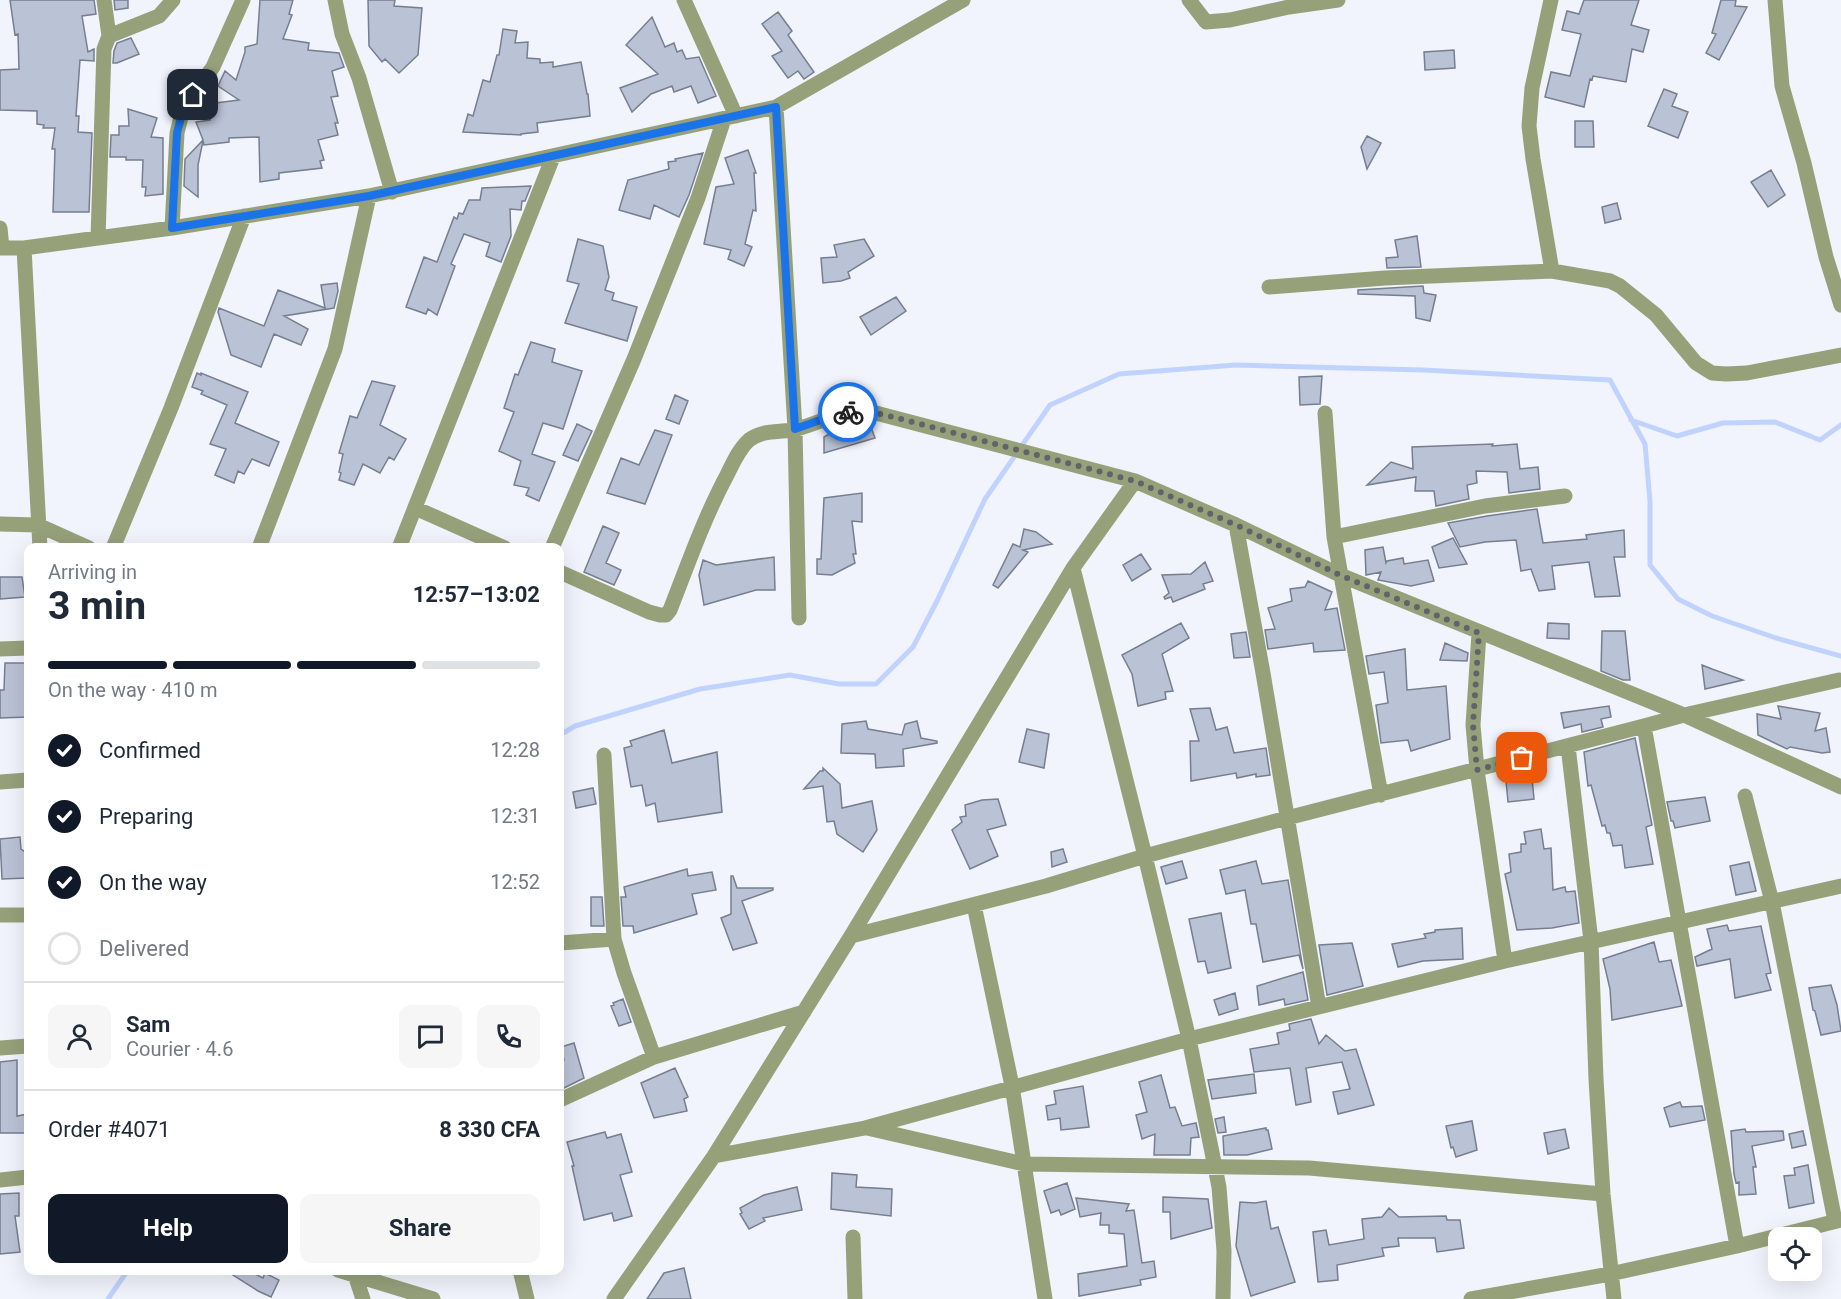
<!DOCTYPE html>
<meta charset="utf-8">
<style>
:root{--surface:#fff;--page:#f6f6f7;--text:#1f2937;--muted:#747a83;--line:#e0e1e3;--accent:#111827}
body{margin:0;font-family:Roboto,sans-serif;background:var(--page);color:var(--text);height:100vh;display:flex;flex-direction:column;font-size:22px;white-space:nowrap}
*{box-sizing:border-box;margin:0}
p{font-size:20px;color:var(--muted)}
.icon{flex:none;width:33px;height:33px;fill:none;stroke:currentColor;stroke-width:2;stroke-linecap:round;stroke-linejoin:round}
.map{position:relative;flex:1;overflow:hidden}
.drawer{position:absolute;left:24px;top:543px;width:540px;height:732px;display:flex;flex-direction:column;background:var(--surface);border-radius:12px;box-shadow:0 6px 24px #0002}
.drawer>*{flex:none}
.controls{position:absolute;left:1768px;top:1227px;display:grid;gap:12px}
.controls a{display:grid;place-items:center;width:54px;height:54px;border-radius:12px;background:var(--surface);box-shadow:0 6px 24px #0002;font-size:30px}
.pin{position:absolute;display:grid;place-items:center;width:51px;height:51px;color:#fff;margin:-26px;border-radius:12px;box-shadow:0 3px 9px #0006}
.courier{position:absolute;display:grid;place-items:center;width:60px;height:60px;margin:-30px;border:4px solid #1a73e8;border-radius:50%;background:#fff;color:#222;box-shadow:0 2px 8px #0007}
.head em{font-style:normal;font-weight:700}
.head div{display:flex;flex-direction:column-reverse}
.head{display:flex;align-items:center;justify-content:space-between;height:102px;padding:0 24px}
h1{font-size:39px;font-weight:700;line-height:45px}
.bar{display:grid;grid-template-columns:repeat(4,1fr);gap:9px 6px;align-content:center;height:72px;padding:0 24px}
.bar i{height:8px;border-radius:4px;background:var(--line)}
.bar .on{background:var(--accent)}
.bar p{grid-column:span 4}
.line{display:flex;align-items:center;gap:15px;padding:0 24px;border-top:2px solid var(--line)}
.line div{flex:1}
.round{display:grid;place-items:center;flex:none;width:63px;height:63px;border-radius:12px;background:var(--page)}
ol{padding:0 24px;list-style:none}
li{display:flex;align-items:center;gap:18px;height:66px}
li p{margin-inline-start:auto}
li .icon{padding:6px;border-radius:50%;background:var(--accent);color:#fff;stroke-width:4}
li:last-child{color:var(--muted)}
li i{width:33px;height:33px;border:3px solid var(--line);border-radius:50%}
.action{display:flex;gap:12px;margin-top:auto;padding:12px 24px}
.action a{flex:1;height:69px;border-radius:12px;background:var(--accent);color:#fff;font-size:24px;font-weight:700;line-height:69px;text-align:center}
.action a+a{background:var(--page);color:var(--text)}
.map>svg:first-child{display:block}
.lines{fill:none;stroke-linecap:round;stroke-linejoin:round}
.stream{stroke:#c0d3ff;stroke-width:5}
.building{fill:#bac2d5;stroke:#767e90;stroke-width:1.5}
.minor{stroke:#96a17a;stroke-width:15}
.done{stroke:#60636a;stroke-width:6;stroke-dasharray:0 10.8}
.route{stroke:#1a73e8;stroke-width:8}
</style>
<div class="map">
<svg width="1841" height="1299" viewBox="0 0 1841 1299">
<rect width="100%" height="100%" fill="#f1f4fc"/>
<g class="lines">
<path class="stream" d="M1631,420L1677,436L1723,423L1775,422L1820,440L1841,425
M560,735L575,726L700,689L790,675L839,684H876L913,647L937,601L985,499L1050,405L1119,374L1236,365L1423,370L1610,380L1645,444L1650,501V565L1678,599L1712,616L1776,638L1841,656
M108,1299L128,1270"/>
</g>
<path class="building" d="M10,0H94L96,14L82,16L88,52L94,49V61L80,60L76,116H79L78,132L92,133L89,212H53L55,149H52L55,128H43L44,125L37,124V111L0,110V70L19,69L18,34L15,35Z
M114,0H128V8L115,10Z
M260,0H293L289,14L292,15L283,39L309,43L308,50L339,53L344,67L332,71L338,96L331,97L338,123H335L338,135L318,140L324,160L320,161L322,168L279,173V179L260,182L259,137L229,138V142L204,145L203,141L198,165V197L184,186L185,159L203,140L196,122L210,120L208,104L239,100L218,86L225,71L236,80L245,52V47L257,44Z
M368,0H395L394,6L422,8L418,55L399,73L385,59L382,62L369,46Z
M1584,0H1639L1631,25L1649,30L1643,52L1632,49L1626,82L1593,76L1592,80L1590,79L1584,107L1545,97L1551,72L1570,76L1581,34L1562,30L1567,11L1579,14Z
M1721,0H1736L1735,6L1747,7L1719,60L1706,53L1716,34L1712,33Z
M778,12L792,31L788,35L814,72L804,79L798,71L788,78L772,56L782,51L762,24Z
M652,17L665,47L674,43L677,52L682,50L686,59L699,57L716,96L698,103L691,86L674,92L672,86L651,94L632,112L620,88L658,74L626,45Z
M503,29L517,31L515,43L528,42L527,58L540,59V63L553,62V67L581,62L587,94H588L590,116L537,123L538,132L521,134V135L463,132L468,114L473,116L483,80L490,82L497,55H499Z
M131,38L139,54L117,63H113L114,51L117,43Z
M1454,50L1455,68L1425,70L1424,52Z
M1664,89L1677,94L1672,106L1688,112L1678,138L1648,126Z
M128,109L157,118L151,137L163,138V194L145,196L146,187H142L143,160H126V157H110L111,135H119V126H129Z
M1575,121H1593L1594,147H1575Z
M1367,136L1381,143L1367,169L1361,147Z
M748,150L756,173H754L756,211L753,210L745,244L752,247L744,266L728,259L731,250L704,244L716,187L734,184L725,158Z
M703,153L689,195L679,217L654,205L650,219L619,210L628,180L669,169L668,162L676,161L675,159Z
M1771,170L1785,195L1768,207L1751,182Z
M531,186L525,201H522L521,210L510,209L511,236L501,262L486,256L490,243L464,234L451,264L455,266L437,315L428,309L426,314L406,307L424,257L437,262L454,217L457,219L459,213L463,214L469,200H480L482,188Z
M1617,203L1621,219L1605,223L1602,207Z
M1417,236L1421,267L1387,268L1386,258L1398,257L1395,240Z
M578,239L603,246L609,277L605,290L614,293L612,300L637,307L627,341L565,323L579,284L567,281Z
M864,239L874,256L848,272L850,278L841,281L823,283L821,258L837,257L834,245Z
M337,283L338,291L334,308L284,316L308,329L301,345L274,334L261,367L231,355L218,312L219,308L264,326L278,290L325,308L321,285Z
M1423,286L1424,293L1436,295L1430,321L1416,318L1415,296L1358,294V290Z
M896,297L906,311L871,335L860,317Z
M531,342L555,349L552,362L582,371L563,429L543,423L532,454L555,462L539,501L526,495L529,488L514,485L521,461L499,451L514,412L504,408L515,374L518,375Z
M197,373L201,375V373L248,392L235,423L279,442L269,466L252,459L244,474L238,471L234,483L215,475L226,449L210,444L227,405L201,394L203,391L192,387Z
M1322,376L1320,404L1300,405L1299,377Z
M372,381L395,386L380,425L406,439L394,460L389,457L380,473L363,464L354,485L339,480L341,473L339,472L343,454L339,453L350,416L357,418Z
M675,395L688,401L679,424L666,419Z
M869,422L875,438L824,453V437L849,423L852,427Z
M577,424L592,431L578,461L563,455Z
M655,430L672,435L645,504L607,493L621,458L639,465Z
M1493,444L1492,446L1517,444L1520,469L1538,467L1540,489L1509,493L1507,472L1476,471L1477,483L1467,485L1469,499L1436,506L1434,491H1415L1416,477L1367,485L1391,462L1413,469L1412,447Z
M862,493V522L852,521L856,554H853L855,563L832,575L817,574V559H821L824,498Z
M1537,509L1543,543L1587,539L1586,535L1624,530L1625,557H1614L1620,596L1595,597L1589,562L1552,566L1555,589L1539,591L1531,569L1521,571L1516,540L1485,542L1460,547L1448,523L1487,516Z
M603,526L619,533L606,563L621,570L614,585L584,572Z
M1024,529L1036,532L1052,544L1023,550L1028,552L998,588L993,585L1013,544L1020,547Z
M1453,538L1467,564L1439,568L1432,547Z
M1383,547L1386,563L1387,561L1403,558L1404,564L1428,560L1434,581L1411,586L1378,580L1381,572L1366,575L1365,550Z
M1141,554L1151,569L1132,581L1123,565Z
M774,557L775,590H756L704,605L699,575L703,560L716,565Z
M1205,562L1213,581L1203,584L1205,589L1173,602L1171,597L1165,599L1164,597L1169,593L1162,575L1191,574Z
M0,577H22L25,597L0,599Z
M1308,581L1332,592L1325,610L1337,608L1345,650L1314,652L1313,643L1268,649L1265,630L1275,629L1268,608L1292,601L1290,589L1305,587Z
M1181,623L1189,638L1162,654L1173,691L1165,692L1166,699L1138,706L1132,674L1122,655Z
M1548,623L1569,624V639L1547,638Z
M1602,631H1625L1630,680H1623L1601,671Z
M1246,632L1250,657L1234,658L1231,634Z
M1445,643L1468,653L1467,661L1440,660Z
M1405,649L1407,690L1446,686L1450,739L1411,751L1408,740L1381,743L1376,705L1388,703L1384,672L1369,674L1366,656Z
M5,663H28V717L0,718V690H4Z
M1702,665L1712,669L1743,680L1705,689Z
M1609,706L1611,717L1601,719L1603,727L1582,732L1581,724L1564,728L1561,713Z
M1778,706L1820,713L1815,731L1826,728L1830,752L1822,753L1790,747L1787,749L1758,735L1757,714L1781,719Z
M1210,708L1216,730L1227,727L1234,753L1266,748L1270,775L1256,777V774L1237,778L1236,773L1191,781L1190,741H1199L1190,709Z
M866,721L868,729L902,735L905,724L917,721L921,738L937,741V743L903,749L904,766L876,768L875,754L841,753L842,724Z
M1027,729L1049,734L1044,768L1019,762Z
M664,730L672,763L717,752L722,812L658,822L655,803L646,806L642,785L631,787L624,748L632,746L630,741Z
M1635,738L1652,825L1646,827L1653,864L1625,868L1622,845L1613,846L1610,833H1607L1605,825L1602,826L1591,785L1588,786L1584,752Z
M823,768L840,784L842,808L872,801L877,830L863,852L837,834L834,821L827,822L823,786L804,789L820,771H823Z
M1532,778L1534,799L1508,802L1506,781Z
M593,788L596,804L576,808L573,792Z
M1705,797L1710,821L1675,828L1673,821H1671L1667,802Z
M998,799L1006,825L987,830L998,856L970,869L952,830L962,822L960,817L966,816L965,805L982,800Z
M1541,829L1544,849L1551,848L1553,890L1565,887L1566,892L1575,891L1579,923L1552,928L1517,930L1505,874L1511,872L1509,854L1521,852V844H1526L1524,832Z
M20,837L21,849L28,854V878L2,879L0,839Z
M1063,849L1067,862L1052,867L1051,852Z
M1182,861L1187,878L1166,884L1161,867Z
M1256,861L1262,884L1288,880L1303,969L1299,955L1263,962L1256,924H1251L1245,890L1226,894L1220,870Z
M1749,862L1756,891L1736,895L1730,866Z
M687,869L688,876L712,872L716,890L692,894L697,914L634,933L633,926H623L621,897H626L624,887Z
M731,876H733L737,888H773V890L742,901L757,943L733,950L721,918L731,914Z
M591,897H602L604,926H591Z
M1221,913L1231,968L1208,973L1205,961L1198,962L1189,919Z
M1727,925L1729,931L1761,926L1771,973L1766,974L1771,990L1735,998L1730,959L1697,966L1695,957L1712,949L1707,929Z
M1462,928L1463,959L1423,961L1398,967L1392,944L1426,938L1424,934L1435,932V930Z
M1654,942L1659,962L1671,960L1682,1006L1612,1020L1610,989L1603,959Z
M1352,943L1363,986L1327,995L1319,945Z
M1303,972L1308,1000L1285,1005L1284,999L1259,1005L1257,986Z
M1831,985L1837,1005L1841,1031L1821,1035L1815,1011L1813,1010L1809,988Z
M1235,993L1238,1009L1219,1015L1214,1000Z
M623,999L631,1022L619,1026L611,1006L614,1005L613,1003Z
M1311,1019L1319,1044L1326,1035L1345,1051L1356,1049L1374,1105L1338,1114L1333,1092L1350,1089L1342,1062L1306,1068L1311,1102L1296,1105L1290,1068L1254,1072L1250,1049L1279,1044L1277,1033L1290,1030L1289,1024Z
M574,1043L584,1078L560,1090V1061L564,1060L561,1047Z
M17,1060V1116L28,1114V1133H0V1062Z
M675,1068L688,1097L684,1099L687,1111L654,1118L641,1083Z
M1254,1074L1256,1093L1212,1099L1208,1080Z
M1161,1075L1170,1108L1175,1107L1182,1126L1196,1123L1199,1137L1191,1138L1190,1155H1154L1155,1134L1142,1139L1136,1115L1147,1112L1139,1082Z
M1083,1086L1089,1127L1061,1130L1060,1118L1048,1120L1046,1106L1056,1104L1054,1091Z
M1680,1102L1682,1107L1702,1106L1705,1120L1670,1127L1664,1108Z
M1224,1117L1226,1132L1218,1133L1215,1119Z
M1472,1121L1477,1150L1456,1157L1453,1147L1451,1148L1446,1126Z
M1266,1128V1130H1268L1272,1149L1247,1155H1224L1223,1136Z
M1565,1129L1569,1148L1548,1154L1544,1133Z
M1745,1129L1746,1132L1783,1131L1784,1140L1752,1146L1756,1167H1753L1756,1194L1739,1195V1182L1736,1183L1734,1174L1731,1131Z
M1803,1131L1806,1145L1792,1148L1789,1134Z
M605,1132L607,1138L621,1134L632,1172L620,1175L632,1216L614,1221L612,1213L584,1220L572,1166H574L567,1142Z
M1808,1165L1814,1203L1789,1208L1784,1176L1795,1175L1794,1168Z
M832,1173L857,1175L856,1187L892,1189L891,1216L831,1209Z
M1067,1183L1075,1209L1061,1215L1059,1210L1051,1213L1044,1191Z
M797,1187L802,1210L763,1218L765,1221L749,1229L740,1214L742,1213L740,1208L764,1195Z
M19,1193V1216H15L20,1252L0,1254V1194Z
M1163,1197L1208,1199L1212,1228L1171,1239L1170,1212H1163Z
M1076,1198L1129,1204L1126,1211L1134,1210L1142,1263L1154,1261L1156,1277L1140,1280L1141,1285L1079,1296L1078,1274L1127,1266L1124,1234L1109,1233V1225H1100L1101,1213L1080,1217Z
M1266,1201L1271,1229L1278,1227L1295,1282L1251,1296L1236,1246L1240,1202L1255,1203Z
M1389,1208L1399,1217L1446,1216L1447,1220H1460L1464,1248L1437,1252L1435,1238H1398L1399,1246L1382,1248L1384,1256L1337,1265L1338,1280L1318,1282L1313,1232L1326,1230L1329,1245L1364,1239L1362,1219L1382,1217Z
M684,1268L691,1299H647L664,1273Z
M225,1270H247L263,1278L265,1273L279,1280L271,1297L258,1291Z"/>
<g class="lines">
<path class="minor" d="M335,0L342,34L359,78L392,192
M684,0L736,116
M1189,0L1206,22L1230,20L1289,7L1338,0
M1551,0L1532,88L1529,126L1533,159L1552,271
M1775,0L1782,86L1804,163L1826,257L1841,305
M109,36L159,16L173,0
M776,107L795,429L799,618
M0,228L2,248
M172,228L177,133L183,109L213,67L243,0
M98,238L104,49L109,36L104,0
M0,248H24L172,228L369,196L776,107L963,0
M24,248L40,548
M1269,287L1385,278L1552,271L1610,281L1620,286L1656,315L1696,363L1712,373L1726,374L1747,373L1841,355
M1325,413L1334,537L1381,795
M415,508L505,548
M0,524L38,525L89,548
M1236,525L1263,673L1319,1007
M1334,537L1485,506L1565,496
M113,548L171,408L244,216
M259,548L335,349L369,196
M399,548L553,157
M552,548L634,359L698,198L724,119
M1073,568L1145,856L1189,1039L1219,1187L1224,1251L1223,1299
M560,572L649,612L660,615H666L670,610C688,564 704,518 727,475C733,463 739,449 749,440C763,429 781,433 797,429C825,421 842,409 872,412L1135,481L1236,525L1340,575L1684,715L1841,787
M1479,633L1473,725L1477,770L1505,961
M0,649L28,648
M1644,726L1737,1246
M1568,746L1591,941L1596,1079L1603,1194L1614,1299
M604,755L614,939L624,973L654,1057
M0,782L28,780
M1745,796L1772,902L1835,1221
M974,905L1012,1086L1045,1299
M0,915H28
M851,936L1046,886L1145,856L1287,818L1644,726L1684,715L1839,680
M560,943L614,939
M0,1048L28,1046
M560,1100L654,1057L804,1012
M867,1128L1024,1164L1309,1168L1603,1194
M714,1156L865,1128L1189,1039L1505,961L1841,886
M0,1180L28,1177
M853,1237L855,1299
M338,1270L433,1299
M520,1270L527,1299
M355,1275L363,1299
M614,1299L714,1156L851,936L1073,568L1135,481
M1471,1299L1610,1274L1737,1246L1841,1220"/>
</g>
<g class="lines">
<path class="done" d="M848,412C866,409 884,415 901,419L1135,481L1236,525L1340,575L1479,633L1473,725L1477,770L1522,758"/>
<path class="route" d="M193,95L183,110L177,133L172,228L369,196L776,107L795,429L840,413L848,412"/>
</g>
</svg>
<div class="controls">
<a><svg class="icon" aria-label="locate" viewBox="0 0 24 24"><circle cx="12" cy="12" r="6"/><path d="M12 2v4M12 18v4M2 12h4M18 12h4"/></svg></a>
</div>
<div class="pin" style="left:1522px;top:758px;background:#ea580c"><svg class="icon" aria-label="bag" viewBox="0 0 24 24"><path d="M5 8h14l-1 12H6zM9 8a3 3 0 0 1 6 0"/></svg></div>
<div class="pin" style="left:193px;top:95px;background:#1f2937"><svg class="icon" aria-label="home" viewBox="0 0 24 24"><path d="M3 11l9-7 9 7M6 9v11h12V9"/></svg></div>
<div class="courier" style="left:848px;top:412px"><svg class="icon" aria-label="bike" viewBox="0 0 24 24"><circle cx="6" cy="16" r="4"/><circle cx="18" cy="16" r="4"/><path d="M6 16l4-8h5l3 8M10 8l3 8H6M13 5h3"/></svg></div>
<section class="drawer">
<div class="head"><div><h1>3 min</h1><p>Arriving in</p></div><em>12:57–13:02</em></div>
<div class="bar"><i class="on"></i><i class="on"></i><i class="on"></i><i></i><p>On the way · 410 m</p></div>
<ol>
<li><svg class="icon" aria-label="check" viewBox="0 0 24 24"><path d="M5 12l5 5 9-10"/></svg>Confirmed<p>12:28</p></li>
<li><svg class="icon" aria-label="check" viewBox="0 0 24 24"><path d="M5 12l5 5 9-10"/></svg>Preparing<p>12:31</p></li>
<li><svg class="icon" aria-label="check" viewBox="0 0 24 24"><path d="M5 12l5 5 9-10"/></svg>On the way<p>12:52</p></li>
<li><i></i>Delivered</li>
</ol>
<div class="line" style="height:108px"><a class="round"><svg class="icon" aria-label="person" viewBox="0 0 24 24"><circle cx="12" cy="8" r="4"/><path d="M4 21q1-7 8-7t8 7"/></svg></a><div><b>Sam</b><p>Courier · 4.6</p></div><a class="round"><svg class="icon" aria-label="chat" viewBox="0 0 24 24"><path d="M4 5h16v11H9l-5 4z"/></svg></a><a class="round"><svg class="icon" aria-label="phone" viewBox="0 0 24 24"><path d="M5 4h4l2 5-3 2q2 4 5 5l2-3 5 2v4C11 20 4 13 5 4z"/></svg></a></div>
<div class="line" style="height:78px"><div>Order #4071</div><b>8 330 CFA</b></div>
<div class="action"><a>Help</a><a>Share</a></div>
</section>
</div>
